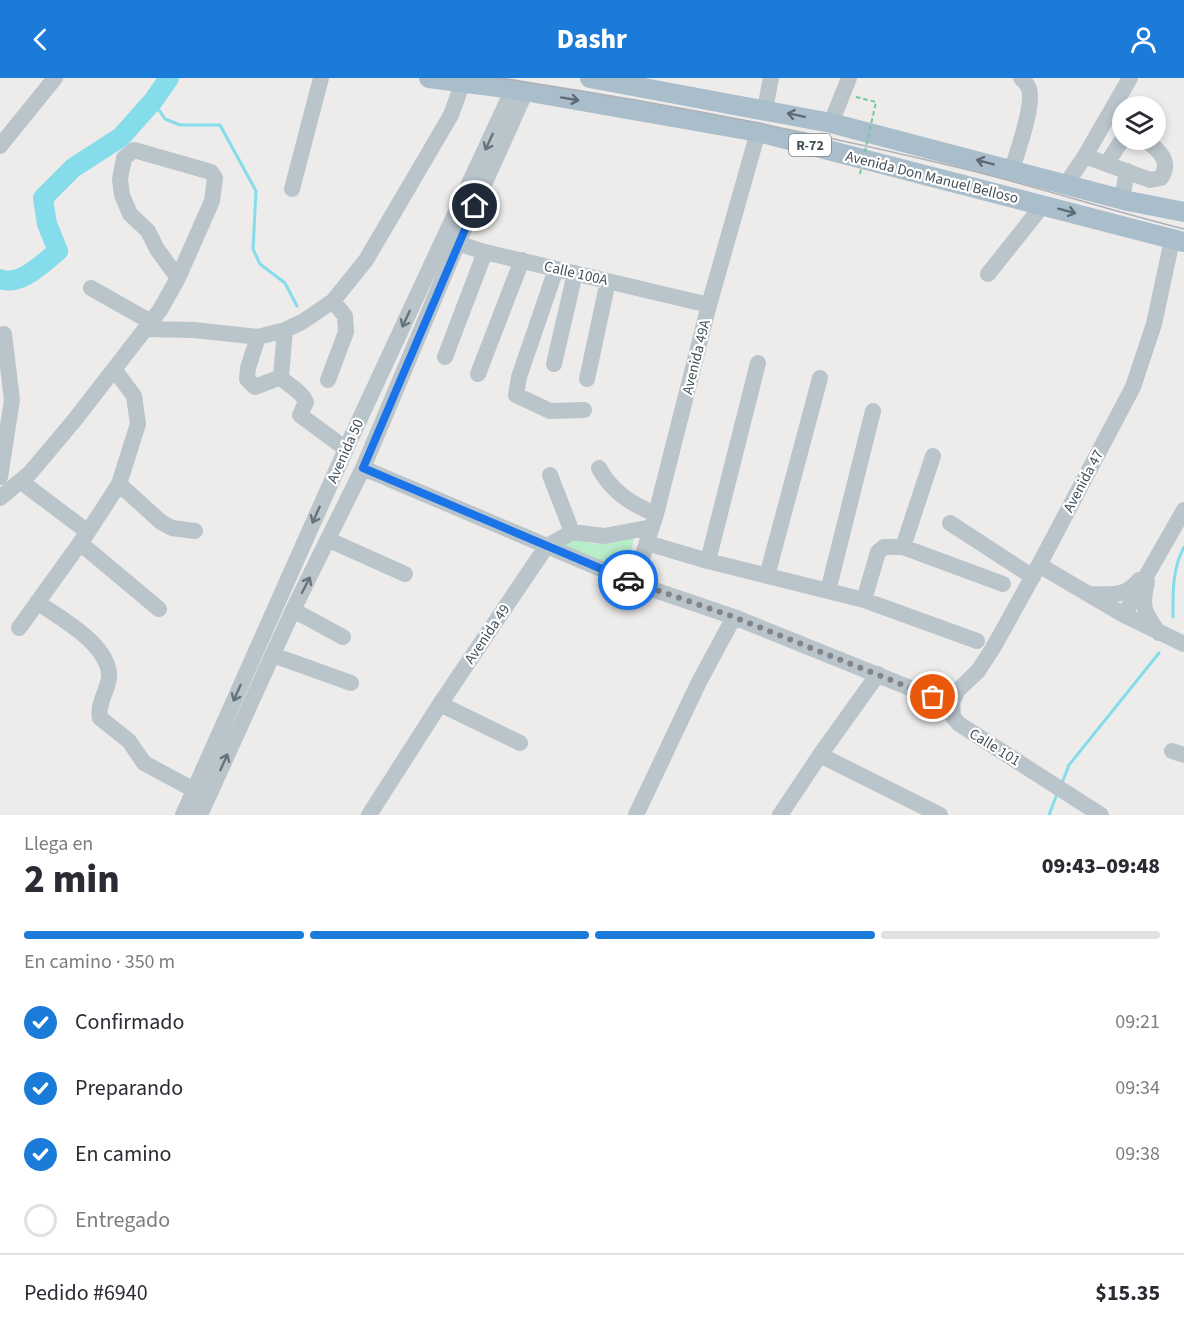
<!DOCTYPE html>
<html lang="es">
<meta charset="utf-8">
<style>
:root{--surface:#fff;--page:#f7f7f7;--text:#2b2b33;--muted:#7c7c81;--line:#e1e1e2;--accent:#1a7bd9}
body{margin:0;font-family:"Source Sans 3",sans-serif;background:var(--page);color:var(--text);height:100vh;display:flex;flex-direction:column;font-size:22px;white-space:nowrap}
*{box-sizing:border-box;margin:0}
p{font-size:20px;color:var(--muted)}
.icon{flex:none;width:33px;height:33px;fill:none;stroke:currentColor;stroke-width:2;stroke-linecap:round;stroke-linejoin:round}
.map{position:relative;height:737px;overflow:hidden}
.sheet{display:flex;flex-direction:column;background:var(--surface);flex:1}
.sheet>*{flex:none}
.buttons{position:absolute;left:1112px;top:18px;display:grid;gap:12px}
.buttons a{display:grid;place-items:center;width:54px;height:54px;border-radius:50%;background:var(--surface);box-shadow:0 3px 9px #0003;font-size:30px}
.pin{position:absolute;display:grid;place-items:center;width:51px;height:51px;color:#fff;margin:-26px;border:3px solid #fff;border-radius:50%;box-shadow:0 2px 6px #0007}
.courier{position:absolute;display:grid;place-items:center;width:60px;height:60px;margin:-30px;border:4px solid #1a73e8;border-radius:50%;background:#fff;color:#222;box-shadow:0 2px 8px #0007}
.overview em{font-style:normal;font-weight:800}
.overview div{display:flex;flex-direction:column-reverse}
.overview{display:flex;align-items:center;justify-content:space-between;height:102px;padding:0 24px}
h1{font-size:39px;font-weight:800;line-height:45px}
.bar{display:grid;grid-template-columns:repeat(4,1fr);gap:9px 6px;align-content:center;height:72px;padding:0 24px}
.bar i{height:8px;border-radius:4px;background:var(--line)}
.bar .current{background:var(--accent)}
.bar p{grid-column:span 4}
.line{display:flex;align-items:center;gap:15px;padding:0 24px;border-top:2px solid var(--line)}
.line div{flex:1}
ol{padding:0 24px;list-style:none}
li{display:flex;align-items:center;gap:18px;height:66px}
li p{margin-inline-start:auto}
li .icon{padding:6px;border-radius:50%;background:var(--accent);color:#fff;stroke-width:4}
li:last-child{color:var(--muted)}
li i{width:33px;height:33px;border:3px solid var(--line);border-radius:50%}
header{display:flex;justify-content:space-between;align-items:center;height:78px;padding:0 24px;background:var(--accent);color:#fff;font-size:27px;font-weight:800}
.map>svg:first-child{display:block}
.green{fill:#b8edc9}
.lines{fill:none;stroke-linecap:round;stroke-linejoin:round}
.stream{stroke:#85dcea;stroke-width:3}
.river{stroke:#85dcea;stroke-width:20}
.path{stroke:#71ca98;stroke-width:2;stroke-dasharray:4.5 3;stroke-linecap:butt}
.minor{stroke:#b9c4cb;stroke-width:16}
.major{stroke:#aabdcb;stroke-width:20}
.tram{stroke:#adb1b6;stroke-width:1.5}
.path-bridge{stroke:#71ca98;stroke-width:2;stroke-dasharray:4.5 3;stroke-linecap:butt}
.oneway{stroke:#5e6b75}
.oneway2{stroke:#67737a}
.done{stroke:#80868b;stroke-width:6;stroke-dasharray:0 10.8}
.route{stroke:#1a73e8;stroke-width:8}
.labels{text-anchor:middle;stroke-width:4.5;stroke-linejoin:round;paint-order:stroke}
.shield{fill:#fff;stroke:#7c848a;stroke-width:1.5}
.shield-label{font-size:14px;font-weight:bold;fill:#445058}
.street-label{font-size:15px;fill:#445058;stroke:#fff}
</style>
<header><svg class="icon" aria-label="back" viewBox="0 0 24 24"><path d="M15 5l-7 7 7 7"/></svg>Dashr<svg class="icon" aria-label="person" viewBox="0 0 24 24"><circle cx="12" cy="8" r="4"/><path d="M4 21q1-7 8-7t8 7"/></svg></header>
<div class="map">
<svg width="1184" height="737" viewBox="0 0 1184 737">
<rect width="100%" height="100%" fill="#eeebeb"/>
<path class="green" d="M568,460L596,466L634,460L627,495L563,469Z"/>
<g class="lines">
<path class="stream" d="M153,23L165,41L180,47H220L256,113L253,171L260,186L285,205L297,228
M1173,539C1173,514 1172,492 1184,469
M1062,705L1069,687L1159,575
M1049,737L1057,716"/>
<path class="river" d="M0,201C20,209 43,185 58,173L47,146L43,120L73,90L121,59L153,23L169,0"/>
<path class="path" d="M856,19L876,24"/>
<path class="minor" d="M765,31L771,0
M1110,35L1122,44
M831,45L849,0
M0,68L55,0
M1085,78L1150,102L1161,100C1172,83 1159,72 1145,62
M1107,85L1122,62
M1012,91C1018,72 1031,36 1030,17C1030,9 1026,5 1021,0
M1066,106L1085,78L1130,0
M292,111L321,0
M1122,121L1127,93
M448,162L485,174L709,227
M556,191L519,299L516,317L550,333L584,332
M988,196L1043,127
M91,210L151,244
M145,251L194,252L258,259L285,252L302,244L333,223L366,182L451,37L463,4
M285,252L281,299C289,309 301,312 306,324L300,337L346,371
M258,259L248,290L247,301L255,309L281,299
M445,279L485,174
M554,286L575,195
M478,296L522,182
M587,301L608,203
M328,302L346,254L345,238L333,223
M363,390L634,505L734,539L920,614L952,624
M599,390C611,413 632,427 656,436
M550,397L572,454
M0,399L12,322L4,256
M20,403L88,454
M119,406L161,444L172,450L195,453
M0,420L30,395L73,344L160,232L178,200L212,123L215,100L211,94L134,72L124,80L120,101L122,117L130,136L148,153L157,171L178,200
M950,445L1033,499
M329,462L405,496
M80,465L159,531
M647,465L708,483L864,522L977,563
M903,469L933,378
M708,483L758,285
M1039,487L1124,537L1184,566
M767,498L820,300
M1147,504C1141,530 1144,534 1159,555
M634,505L656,436L709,227L758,54
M828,513L873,333
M1089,516C1111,516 1124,520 1139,502
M864,522L878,474L884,469H903L1003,506
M37,524C60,540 111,567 109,600C107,614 97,626 100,640L129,663L144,685L194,712
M293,532L343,559
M1124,537L1184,432
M19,550L88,454L119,406L138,346L134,318L114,291
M273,577L351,605
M440,626L520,665
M1172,673L1184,677
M820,677L940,737
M183,737L350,362L513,11
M200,737L293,532L363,390L457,167L526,13
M369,737L440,626L546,469L572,454L604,458L652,449
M636,737L699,604L734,539
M780,737L820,677L878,596
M1101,737L959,646L953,639L952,624L958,612L978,593L993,570L1039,487L1133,309L1154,246L1172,162"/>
<path class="major" d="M429,0L513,11L758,54L1184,164
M590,0L831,45L1128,123L1184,134"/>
<path class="tram" d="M497,0C656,23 813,54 969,92C1041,110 1112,133 1184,151"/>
<path class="path-bridge" d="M860,96L876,24"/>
</g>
<defs><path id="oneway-shaft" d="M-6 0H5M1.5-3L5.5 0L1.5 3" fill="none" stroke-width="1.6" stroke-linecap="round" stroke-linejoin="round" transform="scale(1.5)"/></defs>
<g class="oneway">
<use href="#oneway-shaft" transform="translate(570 21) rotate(10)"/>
<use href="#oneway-shaft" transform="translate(796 37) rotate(-168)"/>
<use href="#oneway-shaft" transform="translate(985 84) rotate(-165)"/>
<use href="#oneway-shaft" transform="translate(1067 133) rotate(15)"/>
</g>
<g class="oneway2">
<use href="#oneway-shaft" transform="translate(489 64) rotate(115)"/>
<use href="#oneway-shaft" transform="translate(406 241) rotate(115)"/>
<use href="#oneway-shaft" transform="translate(316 437) rotate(114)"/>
<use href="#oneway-shaft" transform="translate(306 507) rotate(-63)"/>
<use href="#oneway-shaft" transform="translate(237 615) rotate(114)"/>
<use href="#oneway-shaft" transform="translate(224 684) rotate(-66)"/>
</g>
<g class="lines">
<path class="done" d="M628,502L734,539L933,619"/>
<path class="route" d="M475,128L363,390L628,502"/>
</g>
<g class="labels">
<rect class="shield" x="789" y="56" width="42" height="22" rx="4.5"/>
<g class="shield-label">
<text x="810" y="72">R-72</text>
</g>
<g class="street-label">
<text transform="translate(932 99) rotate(14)" y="5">Avenida Don Manuel Belloso</text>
<text transform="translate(576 195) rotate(13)" y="5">Calle 100A</text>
<text transform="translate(696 279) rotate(-76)" y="5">Avenida 49A</text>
<text transform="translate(345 373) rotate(-66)" y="5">Avenida 50</text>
<text transform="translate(1083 403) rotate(-62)" y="5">Avenida 47</text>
<text transform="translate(487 556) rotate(-56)" y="5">Avenida 49</text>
<text transform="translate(995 669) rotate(32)" y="5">Calle 101</text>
</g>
</g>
</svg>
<div class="buttons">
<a><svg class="icon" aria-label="layers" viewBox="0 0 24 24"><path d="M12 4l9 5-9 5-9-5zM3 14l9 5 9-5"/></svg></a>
</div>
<div class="pin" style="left:933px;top:619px;background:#ea580c"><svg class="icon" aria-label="bag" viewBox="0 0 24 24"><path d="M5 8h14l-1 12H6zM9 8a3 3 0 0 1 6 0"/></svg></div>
<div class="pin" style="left:475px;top:128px;background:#1f2937"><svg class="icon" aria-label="home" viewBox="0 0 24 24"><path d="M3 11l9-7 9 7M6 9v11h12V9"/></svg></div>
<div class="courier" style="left:628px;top:502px"><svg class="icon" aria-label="car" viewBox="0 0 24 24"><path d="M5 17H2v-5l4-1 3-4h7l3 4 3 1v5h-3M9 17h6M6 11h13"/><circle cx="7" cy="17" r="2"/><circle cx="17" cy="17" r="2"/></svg></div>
</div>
<section class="sheet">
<div class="overview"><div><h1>2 min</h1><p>Llega en</p></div><em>09:43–09:48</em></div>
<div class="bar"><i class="current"></i><i class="current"></i><i class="current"></i><i></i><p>En camino · 350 m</p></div>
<ol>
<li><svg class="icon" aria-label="check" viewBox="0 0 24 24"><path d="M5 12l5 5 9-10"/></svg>Confirmado<p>09:21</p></li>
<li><svg class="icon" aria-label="check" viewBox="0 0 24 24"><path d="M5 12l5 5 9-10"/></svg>Preparando<p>09:34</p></li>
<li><svg class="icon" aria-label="check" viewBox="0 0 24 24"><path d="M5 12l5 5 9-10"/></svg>En camino<p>09:38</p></li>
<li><i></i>Entregado</li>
</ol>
<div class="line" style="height:78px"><div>Pedido #6940</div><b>$15.35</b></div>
</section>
